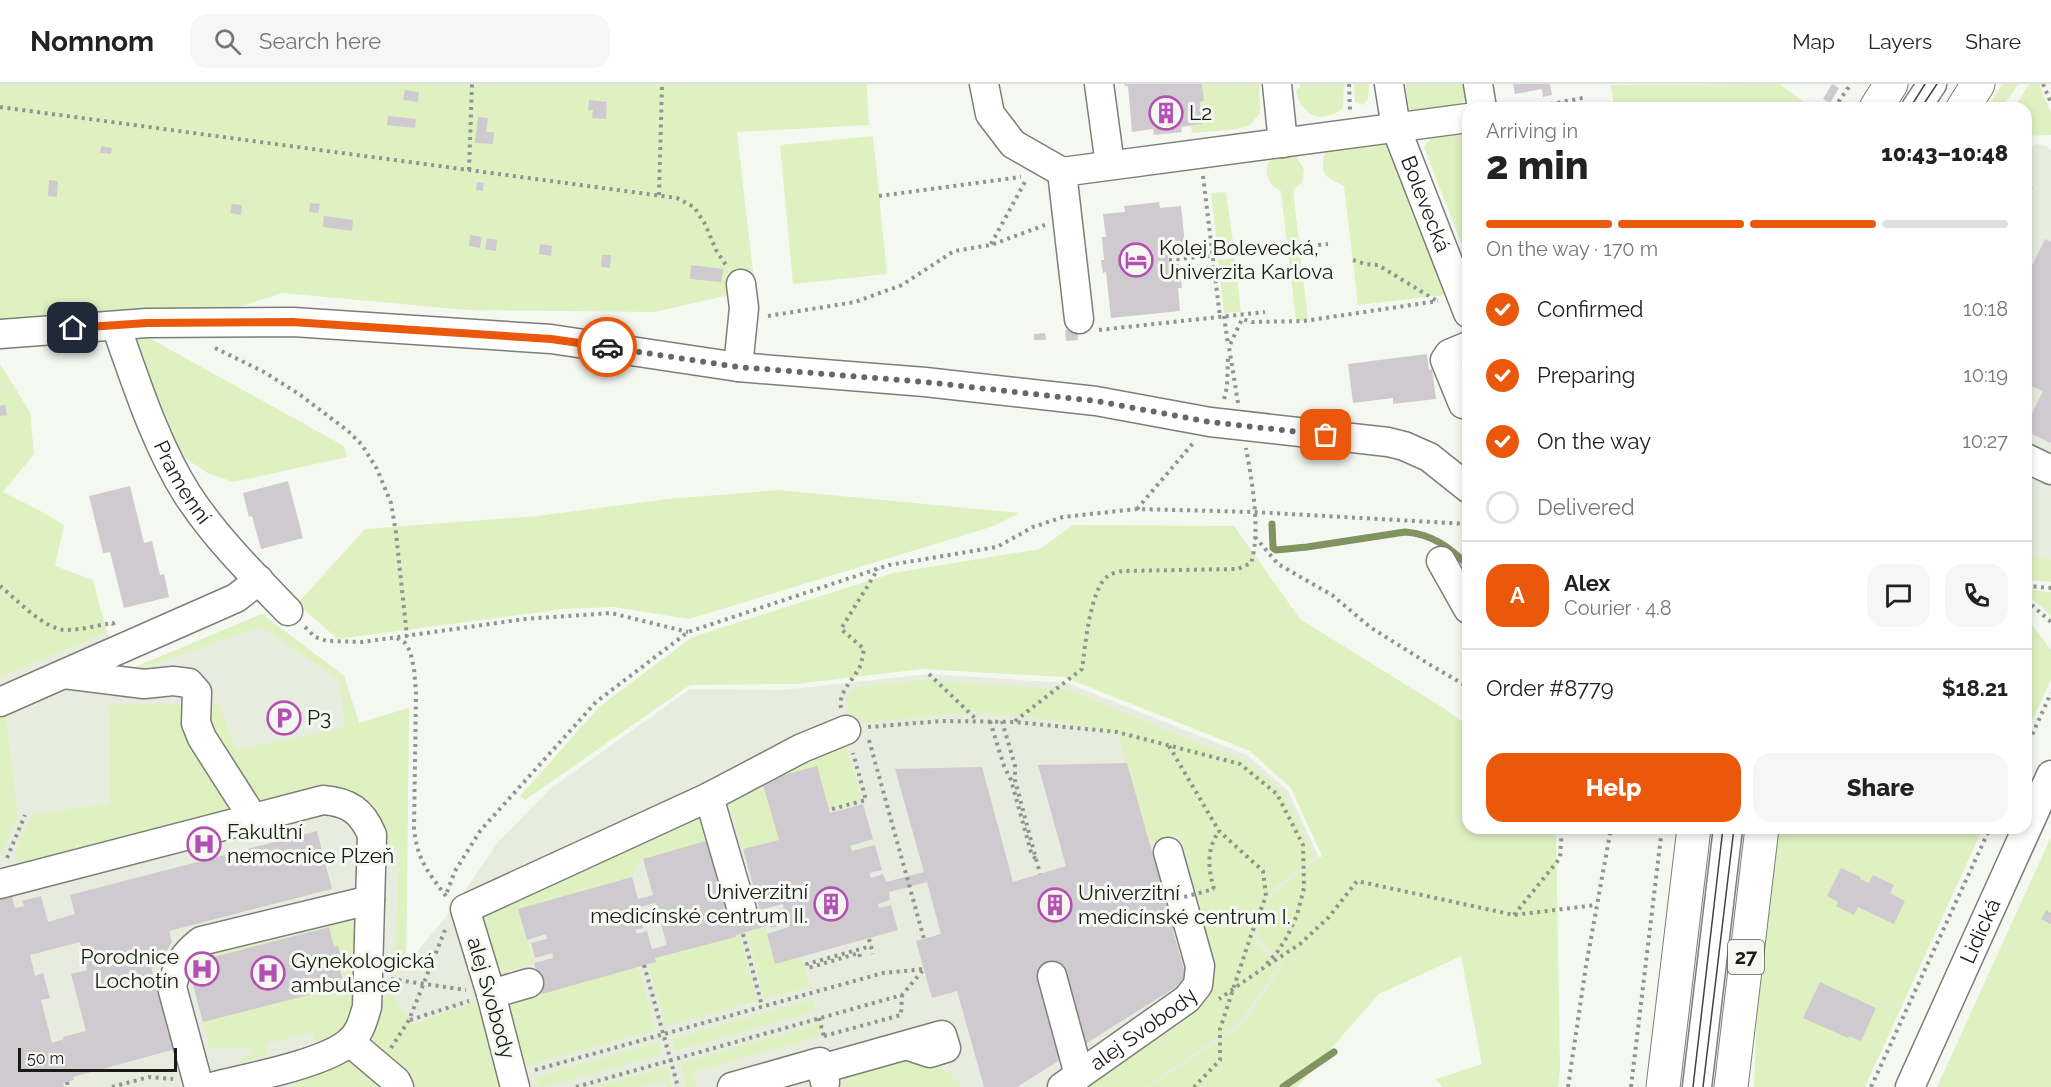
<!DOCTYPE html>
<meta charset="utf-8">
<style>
:root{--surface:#fff;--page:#f6f6f6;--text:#222;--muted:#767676;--line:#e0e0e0;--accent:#ea580c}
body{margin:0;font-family:Raleway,sans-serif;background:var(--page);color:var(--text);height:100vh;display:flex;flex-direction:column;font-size:22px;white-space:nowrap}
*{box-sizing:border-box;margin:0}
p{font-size:20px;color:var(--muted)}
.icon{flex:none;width:33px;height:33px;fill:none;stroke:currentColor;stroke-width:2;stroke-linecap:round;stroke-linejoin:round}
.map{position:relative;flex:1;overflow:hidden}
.details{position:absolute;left:1462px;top:18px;width:570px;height:732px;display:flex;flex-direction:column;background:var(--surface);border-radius:18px;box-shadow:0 3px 9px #0003}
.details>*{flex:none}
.scale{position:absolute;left:18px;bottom:15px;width:159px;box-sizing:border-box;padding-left:6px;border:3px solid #1a1b18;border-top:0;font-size:16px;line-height:21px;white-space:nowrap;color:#1a1b18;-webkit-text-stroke:4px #f5f8f1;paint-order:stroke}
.pin{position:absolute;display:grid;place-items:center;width:51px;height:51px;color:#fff;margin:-26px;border-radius:12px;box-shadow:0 3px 9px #0006}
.courier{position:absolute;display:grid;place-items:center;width:60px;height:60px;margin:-30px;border:4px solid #ea580c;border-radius:50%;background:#fff;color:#222;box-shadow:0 2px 8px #0007}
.summary em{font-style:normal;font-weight:800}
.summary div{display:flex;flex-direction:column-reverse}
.summary{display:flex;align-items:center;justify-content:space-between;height:102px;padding:0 24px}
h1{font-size:39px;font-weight:800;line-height:45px}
.bar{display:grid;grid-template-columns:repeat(4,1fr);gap:9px 6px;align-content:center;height:72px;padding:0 24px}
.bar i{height:8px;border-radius:4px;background:var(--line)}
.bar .on{background:var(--accent)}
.bar p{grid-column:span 4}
.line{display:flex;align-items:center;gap:15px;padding:0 24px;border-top:2px solid var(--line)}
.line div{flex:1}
.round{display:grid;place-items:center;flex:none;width:63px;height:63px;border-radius:18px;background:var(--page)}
ol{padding:0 24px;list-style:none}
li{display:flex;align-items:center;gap:18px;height:66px}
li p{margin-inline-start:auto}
li .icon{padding:6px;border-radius:50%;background:var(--accent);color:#fff;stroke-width:4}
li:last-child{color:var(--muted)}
li i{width:33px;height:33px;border:3px solid var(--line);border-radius:50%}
.button{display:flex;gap:12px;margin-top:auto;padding:12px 24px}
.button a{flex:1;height:69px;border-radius:18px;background:var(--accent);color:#fff;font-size:24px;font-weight:800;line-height:69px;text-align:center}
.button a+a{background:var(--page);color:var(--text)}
header{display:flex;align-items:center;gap:36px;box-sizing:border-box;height:84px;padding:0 30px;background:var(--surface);border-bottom:2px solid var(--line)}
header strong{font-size:28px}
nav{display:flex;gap:33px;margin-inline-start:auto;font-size:21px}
.search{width:420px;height:54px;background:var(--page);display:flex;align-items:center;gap:15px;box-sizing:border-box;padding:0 21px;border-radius:18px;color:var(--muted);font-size:22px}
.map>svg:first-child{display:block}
.built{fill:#e7ecde}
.green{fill:#dff1c1}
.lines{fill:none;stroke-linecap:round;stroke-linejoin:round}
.stream{stroke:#819360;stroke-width:7}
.building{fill:#cfcacf;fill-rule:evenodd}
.minor-casing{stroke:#7c7e78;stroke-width:31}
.major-casing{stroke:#7c7e78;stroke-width:35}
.path{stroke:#92948f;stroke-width:4;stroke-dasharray:3 4.5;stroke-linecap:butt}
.minor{stroke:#fff;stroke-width:28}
.major{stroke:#fff;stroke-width:33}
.tram{stroke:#42433f;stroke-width:1.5}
.path-bridge{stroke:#92948f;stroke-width:4;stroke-dasharray:3 4.5;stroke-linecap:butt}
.done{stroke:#676864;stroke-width:6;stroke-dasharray:0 10.8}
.route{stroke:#ea580c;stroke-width:8}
.labels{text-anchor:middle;stroke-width:6;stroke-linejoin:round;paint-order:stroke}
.shield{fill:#f5f8f1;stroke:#5c5d59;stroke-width:1.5}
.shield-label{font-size:20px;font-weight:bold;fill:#1a1b18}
.poi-label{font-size:21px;fill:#1a1b18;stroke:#f5f8f1;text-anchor:start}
.street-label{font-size:21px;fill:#1a1b18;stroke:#f5f8f1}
</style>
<header>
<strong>Nomnom</strong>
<div class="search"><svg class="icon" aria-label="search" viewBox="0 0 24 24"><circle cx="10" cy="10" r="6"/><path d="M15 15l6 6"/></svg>Search here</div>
<nav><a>Map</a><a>Layers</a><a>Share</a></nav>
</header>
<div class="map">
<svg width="2051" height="1003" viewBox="0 0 2051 1003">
<rect width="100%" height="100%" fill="#f5f8f1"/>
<path class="built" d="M2036,60L2047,62L2051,67V475L2027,472L2026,65Z
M262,530L344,592L359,639L409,624L406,880L401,887L452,825L499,757L549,706L690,605L781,606L929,590L1067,599L1247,671L1288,707L1319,773L1325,815L1243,965L1203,1003H0V593L107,549L126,587Z"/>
<path class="green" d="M0,0H867L869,41L737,48L755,205L655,228L467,226L282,209L194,238L142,250L344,362L347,373L234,398L209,390L182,372L132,251L0,262Z
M1202,0H1259L1260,29L1250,41L1237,45L1192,49L1191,41L1202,40L1200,18L1204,17Z
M1300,0H1344L1343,24C1321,41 1300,32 1296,5L1300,4Z
M1354,0H1369L1368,15L1363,21L1355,18Z
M1406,0H1470L1469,12L1455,26L1417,30L1409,25Z
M1779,0L1813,24H1614L1611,1Z
M2002,0H2018L2002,24H1987Z
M2029,0H2039L2051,29V51L2027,52L2026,24H2014Z
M1468,46V177L1424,63C1437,45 1448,48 1468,46Z
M873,52L887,190L793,200L780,61Z
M1383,56L1391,63L1453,210L1358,221L1344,102C1334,96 1322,94 1323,81C1323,74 1323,71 1328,66Z
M1289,70L1296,73L1304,85L1302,99L1293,106L1308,236L1296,237L1281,107C1268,103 1259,81 1275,73C1278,71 1285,71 1289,70Z
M1226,108L1234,165L1218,167L1211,109Z
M1235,174L1241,228L1224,229L1218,176Z
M0,280L30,328L34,370L3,408L39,426L64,441L55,482L93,496L107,549L0,593Z
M778,406L1020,429L991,443L689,535L614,523L565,525L338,555L297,520L365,445L537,432L668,415Z
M1073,441L1234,442L1300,535L1445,625L1468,642V744H1556L1560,985L1558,1003H1442L1436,995L1482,980L1461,872L1379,910L1297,1003H1149L1242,941L1283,882L1256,852L1273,809L1322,772L1291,704L1250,667L1064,593L922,585L796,600L690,601L525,716L520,712L599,623L692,553L893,489L1040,465Z
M2027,472L2051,475V498L2027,496Z
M2027,506L2051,508V532L2027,510Z
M262,530L344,592L359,639L409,624L406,880L395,895L399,765L386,764C384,755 384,745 381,737C359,682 299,708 259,719L217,663L205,620H219L236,666L345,643L339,596L261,543L124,590L126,587Z
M2026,532L2051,566V595L2027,649Z
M924,596L1070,606L1197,659L1243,675L1284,709L1315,772L1271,807L1253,855L1279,883L1239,939L1145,1003H1085L1214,883L1213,870L1180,750L1149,758L1117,648L1037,634L974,628L851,640L846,613L854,603Z
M186,620L237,725L19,781L15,767L33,730L110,720L109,621Z
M5,626L18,732L0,774V628Z
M844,656L862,717L829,726L762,698L779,756L743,765L727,709Z
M697,733L701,737L708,757L643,774L632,793L519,825L534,879L507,887L502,898L479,829Z
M1775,744H1983L1865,1003H1754L1760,851Z
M2051,753V1003H1937Z
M347,832L357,843L353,931L341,949L317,962L313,948L265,960L267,971L233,980L252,970L251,963L210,964L203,938L344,902L339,881L343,880L338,863H334L329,843L293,853L291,847Z
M765,843L775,880L801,873L810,903L764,915L747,848Z
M739,850L757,917L666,942L648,880L655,874L670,870L671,871Z
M276,851L278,857L202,876L196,873L198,871Z
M639,883L655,946L519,984L506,925L517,915Z
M387,905L413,940L479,917L503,1003H293L301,991L377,937Z
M812,915L815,927L675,967L672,955Z
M819,940L821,948L816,949L817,953L692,988L696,1003H686L680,979Z
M659,958L662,970L545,1003H538L535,993Z
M900,973L916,980H933L949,989L963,1003H845L841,990Z
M667,983L672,1003H667L664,996L639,1003H594Z"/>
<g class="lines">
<path class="stream" d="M1272,440L1273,464L1276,466L1307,463L1405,448C1432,450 1449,463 1468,481
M1283,1003L1334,968"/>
</g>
<path class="building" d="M1124,0H1202L1204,17L1200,18L1202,40L1181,43L1182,48L1154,51L1153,45L1132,48L1128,2H1125Z
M1513,0H1550L1552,11L1543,13L1542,5L1515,10Z
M1832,0L1839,4L1830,19L1823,15Z
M405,6L419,8L418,18L403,16Z
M589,16L607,18L606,35L592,34L593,26H588Z
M388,32L416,35L415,44L387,41Z
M478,33L488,34L486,48H494L493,60L475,59Z
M101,62L112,64L111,70L100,69Z
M49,96L58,97L57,113L48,112Z
M477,98L484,99L483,107L476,106Z
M2026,100L2033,103L2026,118Z
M1159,118L1160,124L1181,122L1186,169L1168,171L1169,181L1179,180L1182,204H1178L1180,227L1111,234L1106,188L1103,189L1101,176H1104L1102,153H1106L1103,130L1125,128L1124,122Z
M310,119L320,120L318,129L309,128Z
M232,120L242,121L241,131L230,129Z
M324,132L353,136L352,147L323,143Z
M470,151L482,153L480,164L469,162Z
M487,154L497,156L496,167L485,165Z
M2045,155L2051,158V359L2026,347V342L2043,307L2026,300V194Z
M540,160L552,162L551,172L539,170Z
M602,171H611L610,184L601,183Z
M691,181L723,185L721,198L690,195Z
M1077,245L1078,256L1066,257L1065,246Z
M1045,249L1046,256H1034V250Z
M1427,270L1429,286L1432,285L1436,315L1393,320V314L1353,319L1348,280Z
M5,321L7,331L0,332V322Z
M288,397L303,454L261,465L252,432L249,433L243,409Z
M130,402L144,459L152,457L160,491L164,490L169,513L124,524L110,468L103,469L89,412Z
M1127,679L1159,793L1169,790L1184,844L1173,847L1187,896L1082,962L1059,879L1038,884L1063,974L1017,1003H984L957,907L932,914L916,857L941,850L927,798L889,808L890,816L878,820L879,824L891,821L898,846L775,880L767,850L789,843L788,839L771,844L770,841L736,851V853L655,874L656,878L542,910L534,879L553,874L552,869L535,874L531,859L547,855L546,850L527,856L518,825L632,793L638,815L653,811L643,775L709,756L733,842L767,832V829L784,824L783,820L760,826L743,765L779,756L762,697L817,682L830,729L863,720L873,755L850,762L852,767L875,761L882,786L869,789L871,794L883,790L886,798L924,788L895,685L982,683L1013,798L1066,782L1038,681ZM655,819L667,861L652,865L647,847L637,850L635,846L643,844L639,829L631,831L630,826Z
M317,747L332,805L169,847L172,858L167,866L161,876L150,879L169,952L176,951L179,964L73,993L74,996L63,999L64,1003H0V808L10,805L15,824L24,822L22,817L41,812L48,838L75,830L70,811ZM80,858L87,886L71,890L86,947L63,953L64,955L52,959L41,916L50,914L43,889L35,892L30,871Z
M1841,784L1861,793L1860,795L1869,799L1873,791L1894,801L1890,809L1905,817L1894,840L1858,823L1854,831L1836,822L1838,818L1827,812Z
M2046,826L2051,829V840L2041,835Z
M329,843L334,863L338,862L343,880L339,881L344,902L203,938L191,894L202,876Z
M1820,898L1876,924L1861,957L1849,952L1848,954L1803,934Z"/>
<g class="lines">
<defs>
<g id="minor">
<path d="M984,0L990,30L1013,60L1062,88"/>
<path d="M1099,0L1110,81"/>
<path d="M1277,0L1283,59"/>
<path id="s1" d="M1389,0L1396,44L1468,229"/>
<path d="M1478,0L1482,24"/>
<path d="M1916,24L1932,0"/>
<path d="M1079,235L1062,88L1468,34"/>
<path id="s2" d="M116,242C136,298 155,359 187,410C215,453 252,490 288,527"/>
<path d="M0,250L147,239L293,238L551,255L738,283L925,298L1096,317L1210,338L1388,358L1404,362L1429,373L1468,404"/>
<path d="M738,283L744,224L741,200"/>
<path d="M1463,320L1445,276L1449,270L1468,262"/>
<path d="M2026,374L2051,386"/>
<path d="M1441,477L1468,525"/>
<path d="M64,590L144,600L173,597L189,599L197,608L196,639L202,654L253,734"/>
<path d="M0,618L236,514L259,496"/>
<path d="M709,713L802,664L846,646"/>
<path d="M0,800L323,716C349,718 362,727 372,751L367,923C363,936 360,950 348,959C323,980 246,994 212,1003"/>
<path d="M1052,892L1079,991"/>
<path d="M491,910L529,899"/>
<path d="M350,958L396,997L399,1003"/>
<path d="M821,985L942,951L946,964L930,969L906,961"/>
<path d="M199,1003L172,903C176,883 184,870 201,857L370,816"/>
<path d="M515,1003L491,910L465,825L709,713L742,826"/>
<path d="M732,1003L820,978L825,998"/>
<path id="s3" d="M1062,1003L1187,915L1198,901L1200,882L1168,768"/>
<path d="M1697,1003L1728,744"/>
<path id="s4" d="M1910,1003L2051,691"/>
</g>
<path id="major" d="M1876,24L1891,0
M1963,24L1978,0
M1663,1003L1694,744
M1731,1003L1762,744"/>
</defs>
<use href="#minor" class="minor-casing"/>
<use href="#major" class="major-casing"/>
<path class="path" d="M1349,0L1350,27
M2043,0L2051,19
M1562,19L1572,24
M0,23L677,114L694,123L705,140L716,166L726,181
M1528,24L1583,14
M1834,24L1851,0
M469,86L472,0
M1203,92L1220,233
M659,111L662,0
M879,112L1021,93
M991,160L1026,96
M1169,176L1328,160
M1353,176L1365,180L1378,181L1437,217
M768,232L855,218L902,201L954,167L991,161L1045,141
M1224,232L1228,261
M1099,246L1265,228
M215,264L264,288L299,310L348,347L362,361L377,385L391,419L396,449L407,553
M1224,315L1227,303L1228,272
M1238,319L1229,263L1242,235L1252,238L1304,237L1438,217
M1137,425L1194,358
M1255,453L1278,480L1332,511L1370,543L1432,582L1468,603
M0,502C16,515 45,546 66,546C81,546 98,541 113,539L114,542
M2026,502L2051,504
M2026,516L2051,538
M305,543L315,553L327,557L363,558L525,535L611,529L688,548
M397,554L405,559L410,567L414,584L416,609L414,744C417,775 427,787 446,812
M929,590L977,636
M841,624C838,607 855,595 861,580C862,575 863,570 864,565L841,545L878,485
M990,637L1004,682L1011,696L1031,768L1036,776
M1002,637L1015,682V696L1040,790
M1015,637L1082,585C1085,564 1090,504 1108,492C1112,489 1118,488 1122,487L1238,485L1251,479C1261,448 1252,396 1246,364
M868,643L942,637L1015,638L1117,648L1240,680L1277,710L1303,761L1304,804L1297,831L1287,853L1278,867L1262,885L1219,915
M869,656L924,855
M1169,662L1219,747L1263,787L1266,812L1250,854L1220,945V976L1194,1003
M2026,664L2051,609
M832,725L866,716L853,669
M7,774L25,731
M1214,805C1208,784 1206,766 1219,747
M447,808L455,787L480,747L596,618L688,548L889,481L997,463L1033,443L1063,433L1137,425L1254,428L1468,440
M1514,831L1560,774L1562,744
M743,850L762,922
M869,855L873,870
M860,873L859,869L808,884L807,880L871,862
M644,881L678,1003
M1268,881L1300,860L1329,833L1357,797L1514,831L1596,821
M391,895L466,906
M819,934L824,953
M410,936L469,917
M824,952L901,931L902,911
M391,964L409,936L445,846
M535,986L883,889L924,885
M67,998L68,1003
M112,1003L149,993L173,995
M576,1003L902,911L924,885
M1568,1003L1586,882L1611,744
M1631,1003L1662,744
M1871,1003L1990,744"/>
<use href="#minor" class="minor"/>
<use href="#major" class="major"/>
<path class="tram" d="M1910,24L1925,0
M1921,24L1937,0
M1693,1003L1723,744
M1703,1003L1734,744"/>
<path class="path-bridge" d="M1177,815L1214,805"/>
</g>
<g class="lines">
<path class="done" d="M607,263L738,283L925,298L1096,317L1210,338L1326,351"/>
<path class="route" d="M73,244L147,239L292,238L551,255L607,263"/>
</g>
<defs>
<symbol id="building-ring" viewBox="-11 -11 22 22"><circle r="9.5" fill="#f5f8f1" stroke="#b54fb3" stroke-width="1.5"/><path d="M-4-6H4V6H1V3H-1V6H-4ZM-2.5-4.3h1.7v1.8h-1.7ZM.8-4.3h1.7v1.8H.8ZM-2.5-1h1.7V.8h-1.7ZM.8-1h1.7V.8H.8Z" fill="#b54fb3"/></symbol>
<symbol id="hotel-ring" viewBox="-11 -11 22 22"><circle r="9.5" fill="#f5f8f1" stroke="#b54fb3" stroke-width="1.5"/><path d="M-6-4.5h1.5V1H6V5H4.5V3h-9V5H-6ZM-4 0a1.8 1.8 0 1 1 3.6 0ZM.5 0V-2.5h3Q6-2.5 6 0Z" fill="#b54fb3"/></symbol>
<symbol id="parking-ring" viewBox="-11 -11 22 22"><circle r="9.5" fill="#f5f8f1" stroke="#b54fb3" stroke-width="1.5"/><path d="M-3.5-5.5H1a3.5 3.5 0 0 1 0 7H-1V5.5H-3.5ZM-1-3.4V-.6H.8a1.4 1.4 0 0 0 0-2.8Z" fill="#b54fb3"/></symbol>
<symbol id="hospital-ring" viewBox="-11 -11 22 22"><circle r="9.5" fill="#f5f8f1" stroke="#b54fb3" stroke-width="1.5"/><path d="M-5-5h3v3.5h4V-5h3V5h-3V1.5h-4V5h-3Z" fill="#b54fb3"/></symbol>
</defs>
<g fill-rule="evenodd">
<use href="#building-ring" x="1147" y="10" width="38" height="38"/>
<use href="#hotel-ring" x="1117" y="157" width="38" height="38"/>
<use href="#parking-ring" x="265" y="615" width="38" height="38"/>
<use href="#hospital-ring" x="185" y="741" width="38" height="38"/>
<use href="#building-ring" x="812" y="801" width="38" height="38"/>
<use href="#building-ring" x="1036" y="802" width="38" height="38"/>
<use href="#hospital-ring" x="183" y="866" width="38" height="38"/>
<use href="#hospital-ring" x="249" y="870" width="38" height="38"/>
</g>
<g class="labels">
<rect class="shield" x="1728" y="856" width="36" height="34" rx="4.5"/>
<g class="shield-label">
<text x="1746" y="880">27</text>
</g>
<g class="poi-label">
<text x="1189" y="36">L2</text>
<text x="1159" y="171">Kolej Bolevecká,<tspan x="1159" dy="24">Univerzita Karlova</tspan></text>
<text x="307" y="641">P3</text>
<text x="227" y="755">Fakultní<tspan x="227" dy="24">nemocnice Plzeň</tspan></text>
<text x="808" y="815" text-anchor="end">Univerzitní<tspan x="808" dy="24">medicínské centrum II.</tspan></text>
<text x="1078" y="816">Univerzitní<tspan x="1078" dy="24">medicínské centrum I.</tspan></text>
<text x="179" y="880" text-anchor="end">Porodnice<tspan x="179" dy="24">Lochotín</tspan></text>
<text x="291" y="884">Gynekologická<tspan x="291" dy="24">ambulance</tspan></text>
</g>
<g class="street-label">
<text dy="7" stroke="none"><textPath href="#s1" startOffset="126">Bolevecká</textPath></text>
<text dy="7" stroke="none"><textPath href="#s2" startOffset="170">Pramenní</textPath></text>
<text dy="7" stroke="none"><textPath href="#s4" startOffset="171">Lidická</textPath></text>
<text transform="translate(491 914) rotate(74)" y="7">alej Svobody</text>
<text dy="7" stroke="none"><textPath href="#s3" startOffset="100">alej Svobody</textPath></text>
</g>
</g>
</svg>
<div class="scale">50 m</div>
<div class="pin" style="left:1326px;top:351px;background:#ea580c"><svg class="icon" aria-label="bag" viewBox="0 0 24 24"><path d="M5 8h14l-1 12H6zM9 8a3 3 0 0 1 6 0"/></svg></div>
<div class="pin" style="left:73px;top:244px;background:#1f2937"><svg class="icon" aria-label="home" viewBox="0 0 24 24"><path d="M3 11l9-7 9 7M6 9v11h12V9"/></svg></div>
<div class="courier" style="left:607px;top:263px"><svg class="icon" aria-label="car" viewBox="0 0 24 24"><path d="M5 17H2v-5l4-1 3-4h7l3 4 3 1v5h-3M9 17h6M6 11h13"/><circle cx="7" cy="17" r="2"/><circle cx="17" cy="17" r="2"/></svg></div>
<section class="details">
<div class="summary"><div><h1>2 min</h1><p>Arriving in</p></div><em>10:43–10:48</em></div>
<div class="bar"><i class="on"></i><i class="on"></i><i class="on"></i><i></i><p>On the way · 170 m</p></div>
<ol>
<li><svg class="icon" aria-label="check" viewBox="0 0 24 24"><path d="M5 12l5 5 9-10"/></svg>Confirmed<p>10:18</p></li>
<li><svg class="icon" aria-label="check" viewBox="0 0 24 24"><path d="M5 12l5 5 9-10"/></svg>Preparing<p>10:19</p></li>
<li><svg class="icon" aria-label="check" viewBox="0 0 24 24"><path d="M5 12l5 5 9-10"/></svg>On the way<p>10:27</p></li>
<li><i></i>Delivered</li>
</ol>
<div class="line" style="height:108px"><b class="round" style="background:var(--accent);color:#fff">A</b><div><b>Alex</b><p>Courier · 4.8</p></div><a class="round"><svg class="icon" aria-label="chat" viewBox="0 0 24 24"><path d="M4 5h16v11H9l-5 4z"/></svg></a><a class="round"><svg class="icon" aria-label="phone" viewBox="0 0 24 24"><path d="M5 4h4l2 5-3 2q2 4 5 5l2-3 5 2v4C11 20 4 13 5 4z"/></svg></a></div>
<div class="line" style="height:78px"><div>Order #8779</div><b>$18.21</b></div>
<div class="button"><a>Help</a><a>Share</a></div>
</section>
</div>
